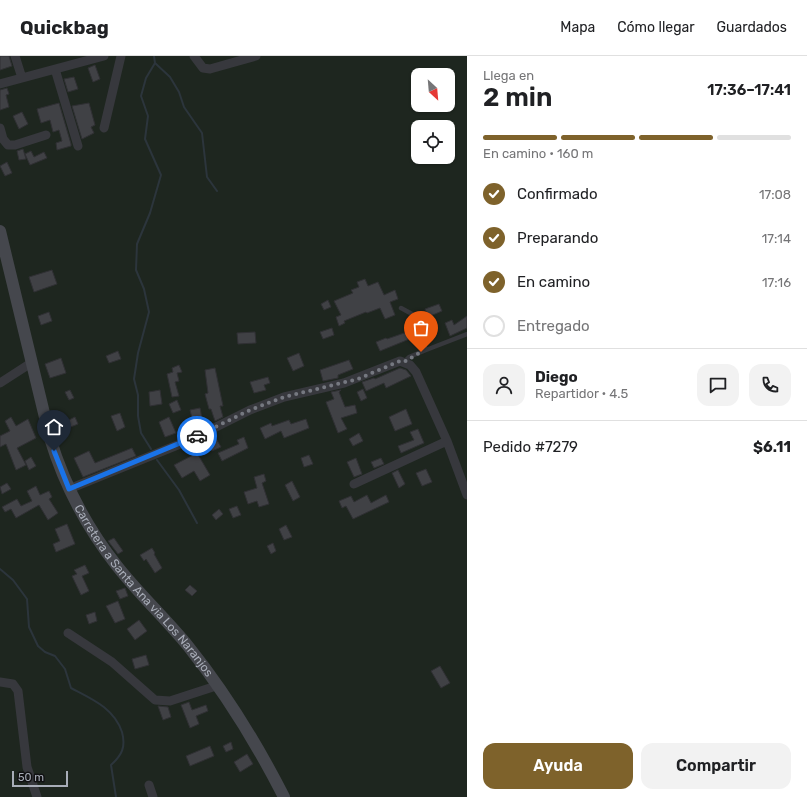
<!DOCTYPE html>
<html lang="es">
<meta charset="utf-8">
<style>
:root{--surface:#fff;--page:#f2f2f2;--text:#202124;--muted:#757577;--line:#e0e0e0;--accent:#7e622b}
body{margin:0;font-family:Rubik,sans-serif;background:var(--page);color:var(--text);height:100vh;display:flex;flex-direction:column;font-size:15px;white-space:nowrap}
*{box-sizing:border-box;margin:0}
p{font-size:13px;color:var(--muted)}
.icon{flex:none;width:22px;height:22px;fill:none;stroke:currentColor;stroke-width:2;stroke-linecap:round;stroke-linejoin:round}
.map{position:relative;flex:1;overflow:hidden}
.drawer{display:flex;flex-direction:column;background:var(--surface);width:340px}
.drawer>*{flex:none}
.needle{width:26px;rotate:154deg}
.buttons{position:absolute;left:411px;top:12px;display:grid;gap:8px}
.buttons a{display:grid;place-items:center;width:44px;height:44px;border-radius:8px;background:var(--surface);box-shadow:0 1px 3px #0004;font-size:20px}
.scale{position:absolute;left:12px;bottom:10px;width:56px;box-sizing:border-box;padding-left:4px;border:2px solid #a8adb8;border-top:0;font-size:11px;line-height:14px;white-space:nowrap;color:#a8adb8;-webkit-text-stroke:3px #111113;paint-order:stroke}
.pin{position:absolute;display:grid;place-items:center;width:34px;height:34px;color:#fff;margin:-41px -17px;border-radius:50% 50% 50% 0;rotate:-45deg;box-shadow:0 0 4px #0007}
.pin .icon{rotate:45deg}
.courier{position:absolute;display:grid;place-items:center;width:40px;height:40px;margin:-20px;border:3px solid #1a73e8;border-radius:50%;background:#fff;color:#222;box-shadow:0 1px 5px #0007}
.summary em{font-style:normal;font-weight:600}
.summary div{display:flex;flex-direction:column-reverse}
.summary{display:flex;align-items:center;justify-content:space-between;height:68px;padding:0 16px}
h1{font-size:26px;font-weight:600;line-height:30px}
.bar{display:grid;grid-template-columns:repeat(4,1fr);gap:6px 4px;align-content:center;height:48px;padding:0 16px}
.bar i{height:5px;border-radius:3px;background:var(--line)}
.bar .current{background:var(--accent)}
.bar p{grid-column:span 4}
.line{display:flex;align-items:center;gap:10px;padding:0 16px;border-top:1px solid var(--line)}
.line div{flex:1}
.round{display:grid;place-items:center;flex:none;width:42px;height:42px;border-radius:12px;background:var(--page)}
ol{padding:0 16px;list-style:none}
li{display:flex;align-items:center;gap:12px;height:44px}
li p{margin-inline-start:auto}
li .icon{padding:4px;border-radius:50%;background:var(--accent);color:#fff;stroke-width:4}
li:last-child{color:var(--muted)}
li i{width:22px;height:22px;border:2px solid var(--line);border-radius:50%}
.button{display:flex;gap:8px;margin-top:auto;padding:8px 16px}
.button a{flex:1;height:46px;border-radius:12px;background:var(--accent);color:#fff;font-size:16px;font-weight:600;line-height:46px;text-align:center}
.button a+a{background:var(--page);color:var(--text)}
header{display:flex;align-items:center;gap:24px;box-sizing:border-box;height:56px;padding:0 20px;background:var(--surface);border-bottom:1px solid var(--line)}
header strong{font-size:19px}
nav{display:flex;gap:22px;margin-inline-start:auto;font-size:14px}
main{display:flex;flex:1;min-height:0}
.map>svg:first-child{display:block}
.green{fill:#1e261f;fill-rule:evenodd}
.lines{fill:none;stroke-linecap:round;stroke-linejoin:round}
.stream{stroke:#2c353c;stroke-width:2}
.building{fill:#404145;stroke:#303034}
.lane{stroke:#37383d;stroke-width:4.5}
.street{stroke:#37383d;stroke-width:9}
.secondary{stroke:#45474d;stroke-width:12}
.done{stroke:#757880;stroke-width:4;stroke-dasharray:0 7.2}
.route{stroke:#1a73e8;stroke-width:5}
.labels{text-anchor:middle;stroke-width:3;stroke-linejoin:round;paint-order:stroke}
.street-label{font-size:12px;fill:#a8adb8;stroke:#111113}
</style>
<header>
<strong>Quickbag</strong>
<nav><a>Mapa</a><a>Cómo llegar</a><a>Guardados</a></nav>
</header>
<main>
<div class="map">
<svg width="467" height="741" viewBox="0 0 467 741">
<rect width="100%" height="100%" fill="#161618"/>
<path class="green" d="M0,0H467V741H0ZM418,19H448V49H418ZM418,71H448V101H418Z"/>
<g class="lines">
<path class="stream" d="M154,0L155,7L170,21L179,36L184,51L202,77L207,121L217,135
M151,393L141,377L138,360V339L134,323L138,297L149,256L144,233L136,214L137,188L150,157L161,119L145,83L148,60L141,40L146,22L155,7
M157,404L179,434L197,467
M0,513L13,524L27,543L29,571L38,590L45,596L55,600L65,613L71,632C92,643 114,652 122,676C126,691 122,699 111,709L116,741"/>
</g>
<path class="building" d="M0,0H9L12,10L0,14Z
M95,9L100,23L93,26L88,12Z
M74,21L78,33L68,36L64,23Z
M7,32L9,38L6,39L9,51L0,54V34Z
M59,47L71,88V90L57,94L56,87L62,85L59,74L53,76L50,64L41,67L37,53Z
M89,47L95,69L91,71L94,77L82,83L72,50Z
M22,56L28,68L19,73L13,60Z
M23,93L26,103L19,104L17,95Z
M31,95L34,101L44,96L47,102L30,109L25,98Z
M7,106L12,117L5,120L0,110Z
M52,214L57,228L34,236L29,221Z
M365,223L368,230L378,226L384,239L395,234L398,243L390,246L395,259L385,263L380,252L367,257L366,256L344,265L345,267L339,270L336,261L341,259L334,245L353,237L351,234L359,231L357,226Z
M328,244L331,251L324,254L321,248Z
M439,248L442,255L428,261L425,253Z
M49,256L52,265L41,269L38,260Z
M467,260V272L450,280L445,267L452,264L454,269Z
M431,267L434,276L424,279L421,270Z
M332,272L334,279L323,283L320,276Z
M410,275L412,282L380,295L376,286L386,282L387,283Z
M255,276L256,287L238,288L237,277Z
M118,295L121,303L109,307L106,300Z
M299,297L304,310L293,315L287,302Z
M61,302L66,317L50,322L45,308Z
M349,304L353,313L338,319V322L323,325L320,314Z
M179,309L182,316L177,317L179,325L175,326L179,340L172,341L167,318L173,316L172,312Z
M215,312L223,350H220L223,361L215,365L211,353H209L205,338L208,337L205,314Z
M400,312L406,314L411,320L386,332L384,327L366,335L362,326L374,322L375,323Z
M268,321L270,327L264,329L266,334L254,337L250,326Z
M363,333L367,342L361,345L357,336Z
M70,334L74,342L69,344L65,336Z
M160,334L162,348L150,350L149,336Z
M341,334L339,336L345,351L355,349L357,357L341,362L347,373L338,377L326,346L334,343L331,336Z
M177,344L181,354L173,357L169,348Z
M200,352L203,368L194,370L190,354Z
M406,353L412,368L395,375L389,361Z
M120,357L125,371L117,375L111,360Z
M11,361L16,370L28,363L36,382L17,392L26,409L16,414L6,388L0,391V380L10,375L5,365Z
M75,361L78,368L68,372L65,366Z
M169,361L176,377L165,381L159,366Z
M306,363L309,372L284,382L281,375L265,383L260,372L271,367L272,370L289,364L291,368Z
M418,373L424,387L401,397L398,390L414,384L410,376Z
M359,377L363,385L353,390L349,383Z
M214,379L221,391L212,395L206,383Z
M244,381L248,392L222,405L218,397L239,388L237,384Z
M132,392L136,400L83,421L74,402L89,395L95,407Z
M197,397L210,419L200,425L194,415L182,422L174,409Z
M309,399L313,408L304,411L301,402Z
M31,401L36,410L29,414L25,405Z
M356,402L362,418L354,421L347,406Z
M381,402L384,408L374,412L371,406Z
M426,413L432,426L422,430L416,417Z
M398,414L405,428L399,432L392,417Z
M264,418L266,425L262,427L269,448L259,451L257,445L248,448L244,436L257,432L254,421Z
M292,425L300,441L293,445L285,429Z
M7,427L11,433L2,438L0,431Z
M36,430L40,439L49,435L52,441L49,443L58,457L48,464L39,449L16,462L11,453L5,456L2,451L17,443L21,450L32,445L27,435Z
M367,439L371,447L386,439L389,446L353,463L346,450L342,452L339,445L351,440L354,446Z
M237,450L241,459L233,462L229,453Z
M219,453L223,458L216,464L212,459Z
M67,468L75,488L56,496L53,488L60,485L55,473Z
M286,469L292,481L284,484L279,473Z
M114,482L123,495L118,498L108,485Z
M273,487L276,495L271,498L267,490Z
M152,492L155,497L154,498L162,512L155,517L146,503L144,505L140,499Z
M85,509L89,517L82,520L89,535L81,539L72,520L77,518L74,514Z
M190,529L197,535L192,540L185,534Z
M125,532L128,540L120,543L116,535Z
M118,545L125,563L115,567L106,550Z
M95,556L97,565L89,568L86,559Z
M139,564L147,575L135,584L127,573Z
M146,599L149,609L135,613L132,603Z
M440,610L450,627L441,632L431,615Z
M189,646L192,654L206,649L208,655L196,660L199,668L190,672L181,649Z
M158,650L168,651L171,661L163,664Z
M231,686L233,693L226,696L223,690Z
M210,690L214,700L190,710L186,700Z
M247,698L253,708L240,716L234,706Z"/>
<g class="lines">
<path class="lane" d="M401,252L412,258L426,294L409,301L404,306
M426,294L467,278"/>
<path class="street" d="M15,0L22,22
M194,0L203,12L210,13L256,0
M55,13L78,90
M0,28L104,0
M0,72L3,83L8,89H15L46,79
M104,72L121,0
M0,327L31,307
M354,428L447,385
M69,433L190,384L250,354L284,341L344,327L400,305L410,309L416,316L447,385L467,439
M68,577L112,606L155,644L170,645L216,630
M0,626L13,628L18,635L27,711L37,741
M149,729L153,741"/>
<path class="secondary" id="s1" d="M0,175L50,382C64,428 87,472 117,510C139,538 165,562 188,590C224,635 258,690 284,741"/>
</g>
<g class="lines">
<path class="done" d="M197,380L250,354L284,341L358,323L400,305L404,306L421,296"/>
<path class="route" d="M54,395L69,433L197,380"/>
</g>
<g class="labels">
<g class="street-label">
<text dy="4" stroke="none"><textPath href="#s1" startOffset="394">Carretera a Santa Ana via Los Naranjos</textPath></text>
</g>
</g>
</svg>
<div class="buttons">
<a><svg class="needle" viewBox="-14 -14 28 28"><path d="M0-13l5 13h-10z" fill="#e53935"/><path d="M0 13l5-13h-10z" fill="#757577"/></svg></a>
<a><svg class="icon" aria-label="locate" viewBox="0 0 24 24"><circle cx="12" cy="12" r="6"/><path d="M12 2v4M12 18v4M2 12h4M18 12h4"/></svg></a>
</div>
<div class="scale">50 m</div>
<div class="pin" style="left:421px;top:296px;background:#ea580c"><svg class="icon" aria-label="bag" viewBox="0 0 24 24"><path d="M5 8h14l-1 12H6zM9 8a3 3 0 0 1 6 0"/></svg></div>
<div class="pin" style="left:54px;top:395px;background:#1f2937"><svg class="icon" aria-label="home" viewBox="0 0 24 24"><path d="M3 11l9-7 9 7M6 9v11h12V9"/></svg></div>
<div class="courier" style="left:197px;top:380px"><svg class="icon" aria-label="car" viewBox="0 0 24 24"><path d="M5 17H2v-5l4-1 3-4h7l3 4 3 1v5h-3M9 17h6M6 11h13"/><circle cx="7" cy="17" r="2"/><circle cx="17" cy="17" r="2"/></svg></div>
</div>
<section class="drawer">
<div class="summary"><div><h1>2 min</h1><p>Llega en</p></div><em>17:36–17:41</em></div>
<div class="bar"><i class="current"></i><i class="current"></i><i class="current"></i><i></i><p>En camino · 160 m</p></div>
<ol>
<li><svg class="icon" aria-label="check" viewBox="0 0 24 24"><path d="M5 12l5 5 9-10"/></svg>Confirmado<p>17:08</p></li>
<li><svg class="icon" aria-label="check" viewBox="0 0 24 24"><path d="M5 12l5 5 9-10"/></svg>Preparando<p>17:14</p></li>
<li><svg class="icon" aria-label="check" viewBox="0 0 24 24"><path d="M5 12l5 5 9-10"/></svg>En camino<p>17:16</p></li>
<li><i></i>Entregado</li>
</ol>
<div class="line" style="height:72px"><a class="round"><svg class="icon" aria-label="person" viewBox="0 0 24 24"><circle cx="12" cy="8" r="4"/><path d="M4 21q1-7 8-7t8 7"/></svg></a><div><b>Diego</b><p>Repartidor · 4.5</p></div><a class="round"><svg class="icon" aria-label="chat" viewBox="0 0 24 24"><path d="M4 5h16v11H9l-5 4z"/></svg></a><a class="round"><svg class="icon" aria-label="phone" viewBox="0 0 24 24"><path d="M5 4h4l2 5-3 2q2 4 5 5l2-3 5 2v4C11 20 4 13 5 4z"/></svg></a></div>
<div class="line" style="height:52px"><div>Pedido #7279</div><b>$6.11</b></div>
<div class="button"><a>Ayuda</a><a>Compartir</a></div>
</section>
</main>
